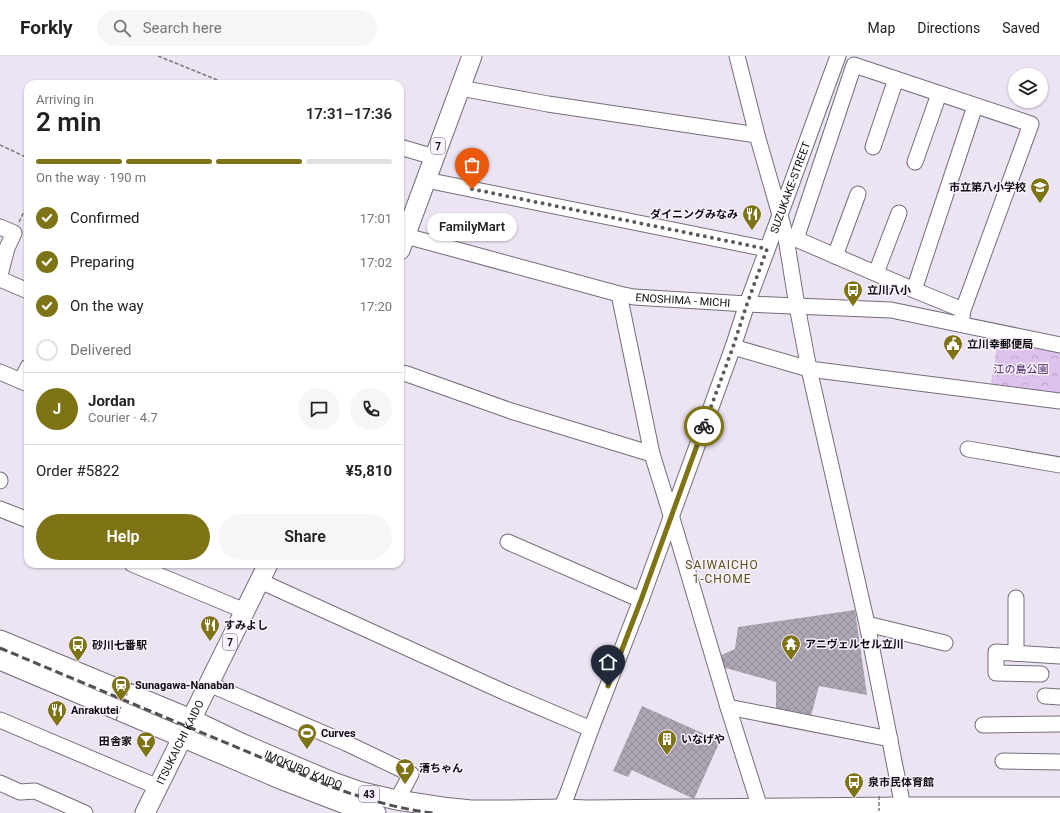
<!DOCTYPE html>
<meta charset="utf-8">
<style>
:root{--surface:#fff;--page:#f6f6f6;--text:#222;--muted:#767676;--line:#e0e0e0;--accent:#7e7315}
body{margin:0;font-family:Roboto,"Noto Sans JP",sans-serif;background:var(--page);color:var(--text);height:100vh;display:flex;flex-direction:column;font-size:15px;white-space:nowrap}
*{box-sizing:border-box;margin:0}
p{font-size:13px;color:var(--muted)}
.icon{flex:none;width:22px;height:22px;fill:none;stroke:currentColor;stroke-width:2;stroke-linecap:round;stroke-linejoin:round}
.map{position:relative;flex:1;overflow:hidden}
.side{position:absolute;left:24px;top:24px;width:380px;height:488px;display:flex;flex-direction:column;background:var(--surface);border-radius:12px;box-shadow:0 1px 3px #0004}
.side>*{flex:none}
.tools{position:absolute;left:1008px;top:12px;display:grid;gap:8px}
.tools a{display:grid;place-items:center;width:40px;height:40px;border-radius:50%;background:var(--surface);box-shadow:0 1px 3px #0004;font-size:20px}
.pin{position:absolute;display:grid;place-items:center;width:34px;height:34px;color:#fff;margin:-41px -17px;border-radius:50% 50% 50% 0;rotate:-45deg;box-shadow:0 0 4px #0007}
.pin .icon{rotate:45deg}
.courier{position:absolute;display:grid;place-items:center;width:40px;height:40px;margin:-20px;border:3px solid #7e7315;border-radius:50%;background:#fff;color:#222;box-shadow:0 1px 5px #0007}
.bubble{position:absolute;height:28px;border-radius:14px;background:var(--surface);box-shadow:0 1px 3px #0004;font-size:13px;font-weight:600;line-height:28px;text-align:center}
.headline em{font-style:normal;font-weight:600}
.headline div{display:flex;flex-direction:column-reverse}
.headline{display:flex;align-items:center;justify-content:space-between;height:68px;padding:0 12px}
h1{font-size:26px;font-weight:600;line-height:30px}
.bar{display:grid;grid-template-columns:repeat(4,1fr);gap:6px 4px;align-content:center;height:48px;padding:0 12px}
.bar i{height:5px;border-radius:3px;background:var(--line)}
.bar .active{background:var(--accent)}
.bar p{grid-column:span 4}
.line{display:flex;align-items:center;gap:10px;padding:0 12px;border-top:1px solid var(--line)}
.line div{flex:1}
.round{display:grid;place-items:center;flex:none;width:42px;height:42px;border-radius:21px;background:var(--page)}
ol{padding:0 12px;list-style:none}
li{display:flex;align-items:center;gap:12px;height:44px}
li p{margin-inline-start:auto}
li .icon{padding:4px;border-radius:50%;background:var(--accent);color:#fff;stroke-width:4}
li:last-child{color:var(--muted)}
li i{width:22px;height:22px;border:2px solid var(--line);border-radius:50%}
.primary-button{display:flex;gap:8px;margin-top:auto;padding:8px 12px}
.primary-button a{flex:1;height:46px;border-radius:24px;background:var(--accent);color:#fff;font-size:16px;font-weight:600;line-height:46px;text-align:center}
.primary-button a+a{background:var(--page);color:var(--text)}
header{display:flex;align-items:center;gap:24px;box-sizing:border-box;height:56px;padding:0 20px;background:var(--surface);border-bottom:1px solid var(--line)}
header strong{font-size:19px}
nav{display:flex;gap:22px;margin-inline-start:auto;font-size:14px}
.search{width:280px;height:36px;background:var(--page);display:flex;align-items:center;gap:10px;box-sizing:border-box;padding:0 14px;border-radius:22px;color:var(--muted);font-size:15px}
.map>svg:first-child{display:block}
.park{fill:url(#park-crowns)}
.building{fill:url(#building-cross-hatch)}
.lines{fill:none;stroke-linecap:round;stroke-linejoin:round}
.minor-casing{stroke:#756d7a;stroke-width:17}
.major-casing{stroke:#756d7a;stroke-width:21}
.path{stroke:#7f7983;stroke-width:1.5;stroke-dasharray:4 2;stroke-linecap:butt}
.minor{stroke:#fff;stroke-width:15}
.major{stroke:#fff;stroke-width:19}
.rail{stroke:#544f57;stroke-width:3;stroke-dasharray:8 4;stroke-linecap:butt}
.path-bridge{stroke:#7f7983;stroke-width:1.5;stroke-dasharray:4 2;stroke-linecap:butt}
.done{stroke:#5c575f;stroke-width:4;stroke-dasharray:0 7.2}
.route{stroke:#7e7315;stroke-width:5}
.labels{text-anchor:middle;stroke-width:3;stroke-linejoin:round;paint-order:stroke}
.shield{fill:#f9f2fe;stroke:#545057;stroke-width:1}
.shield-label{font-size:10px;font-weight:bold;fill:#0e0b10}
.street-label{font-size:11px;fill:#0e0b10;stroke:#f9f2fe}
.poi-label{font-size:11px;font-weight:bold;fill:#0e0b10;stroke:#f9f2fe;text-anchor:start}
.park-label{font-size:11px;fill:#431c57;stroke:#f9f2fe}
.neighbourhood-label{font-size:12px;letter-spacing:1px;fill:#575011;stroke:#f9f2fe}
</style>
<header>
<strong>Forkly</strong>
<div class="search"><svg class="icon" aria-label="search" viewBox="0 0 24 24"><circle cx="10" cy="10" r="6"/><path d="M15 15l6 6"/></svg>Search here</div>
<nav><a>Map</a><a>Directions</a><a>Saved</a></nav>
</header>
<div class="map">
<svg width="1060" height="757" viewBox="0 0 1060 757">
<defs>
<pattern id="park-crowns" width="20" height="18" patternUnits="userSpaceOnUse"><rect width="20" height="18" fill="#dcc2ed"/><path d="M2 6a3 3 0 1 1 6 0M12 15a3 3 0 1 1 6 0" fill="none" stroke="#bca5ca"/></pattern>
<pattern id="building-cross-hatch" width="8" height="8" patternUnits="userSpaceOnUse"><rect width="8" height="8" fill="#aea5b4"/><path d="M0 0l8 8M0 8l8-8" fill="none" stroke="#948d9a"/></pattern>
</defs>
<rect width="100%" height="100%" fill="#ede4f3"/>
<path class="park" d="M998,283L1060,295V341L990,334Z"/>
<path class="building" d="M855,554L867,639L819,630L811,660L776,654V626L722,611L719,600L735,593L738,571Z
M642,650L720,685L694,743L632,714L628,721L613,715Z"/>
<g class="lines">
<defs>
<g id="minor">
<path d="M737,0L757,79"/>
<path d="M460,32L548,48L757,79L780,159L786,182L797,250L809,313L867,568L903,751"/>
<path d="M400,91L434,101"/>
<path d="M873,91L896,23"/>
<path d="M915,106L939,38"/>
<path d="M426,124L767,193"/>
<path d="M0,171L14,177L7,192L0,219"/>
<path id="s1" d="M406,180L619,238L634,241L747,248L891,254L1060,289"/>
<path d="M835,200L858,138"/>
<path d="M876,217L899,157"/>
<path d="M0,223L28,235"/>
<path d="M914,234L975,50"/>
<path d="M961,268L963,254L1031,68L854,9L796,183L914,234L963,254"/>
<path d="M733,291L809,313L1060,345"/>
<path d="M0,316L28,328"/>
<path d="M400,317L407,318L511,355L652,398L619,238"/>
<path d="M21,325L28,311"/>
<path d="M968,393L1060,409"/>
<path d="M652,398L671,459L728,651L760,752V757"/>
<path d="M0,424V425"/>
<path d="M0,453L28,464"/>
<path d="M508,486L641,544"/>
<path d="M132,508L245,555"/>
<path d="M260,525L504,636L591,673"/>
<path d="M1016,542V597"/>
<path d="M867,568L945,587"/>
<path d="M1041,618L996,617V596L1060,600"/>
<path d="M209,628L346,687L411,718L397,744"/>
<path d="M1045,640L1060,641"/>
<path d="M728,651L890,683"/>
<path d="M0,664L158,731"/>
<path d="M983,669L1060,668"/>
<path d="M1003,705L1060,706"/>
<path d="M0,727L20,736L35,735L85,757"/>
<path id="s2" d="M559,757L567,739L591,673L641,544L733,291L747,248L780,159L838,0"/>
</g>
<g id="major">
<path d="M400,194L472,0"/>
<path id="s3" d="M0,584L191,663L241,687L330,725L358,735L397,744L442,751L471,754H503L561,753L588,754L903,751H1060"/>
<path d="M0,604L285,725L345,748L376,757"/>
<path id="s4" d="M145,757L268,508"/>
</g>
</defs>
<use href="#minor" class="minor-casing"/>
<use href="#major" class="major-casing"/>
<path class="path" d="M158,0L227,28
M0,89L28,102
M19,166L28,147"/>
<use href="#minor" class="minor"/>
<use href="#major" class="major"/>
<path class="rail" d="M0,592L329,730C363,742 397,753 433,757"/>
<path class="path-bridge" d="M126,640L132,627
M116,664L121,651
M879,740V755"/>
</g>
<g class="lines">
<path class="done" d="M472,133L767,193L747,248L733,291L704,370"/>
<path class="route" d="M608,630L641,544L704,370"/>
</g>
<defs>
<symbol id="school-pin" viewBox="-11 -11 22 30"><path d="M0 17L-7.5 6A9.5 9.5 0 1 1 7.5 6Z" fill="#7e7315" stroke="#f9f2fe"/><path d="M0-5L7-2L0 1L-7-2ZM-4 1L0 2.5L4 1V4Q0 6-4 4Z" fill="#fff"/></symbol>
<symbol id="restaurant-pin" viewBox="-11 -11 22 30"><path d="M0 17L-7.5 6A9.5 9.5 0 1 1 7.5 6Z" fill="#7e7315" stroke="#f9f2fe"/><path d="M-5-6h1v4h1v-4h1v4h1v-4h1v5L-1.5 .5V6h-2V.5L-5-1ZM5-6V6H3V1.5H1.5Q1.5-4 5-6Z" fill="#fff"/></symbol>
<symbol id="bus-pin" viewBox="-11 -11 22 30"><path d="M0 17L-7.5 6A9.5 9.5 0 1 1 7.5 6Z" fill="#7e7315" stroke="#f9f2fe"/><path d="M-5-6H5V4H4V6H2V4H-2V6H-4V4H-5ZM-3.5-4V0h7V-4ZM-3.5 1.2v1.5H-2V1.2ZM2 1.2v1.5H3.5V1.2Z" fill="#fff"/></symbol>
<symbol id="civic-pin" viewBox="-11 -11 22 30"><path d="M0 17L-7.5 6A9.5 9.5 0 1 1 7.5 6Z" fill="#7e7315" stroke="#f9f2fe"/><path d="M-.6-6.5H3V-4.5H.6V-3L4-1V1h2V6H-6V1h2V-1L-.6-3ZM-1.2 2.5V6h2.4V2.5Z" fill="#fff"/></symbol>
<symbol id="temple-pin" viewBox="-11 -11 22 30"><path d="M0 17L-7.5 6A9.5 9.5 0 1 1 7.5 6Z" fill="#7e7315" stroke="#f9f2fe"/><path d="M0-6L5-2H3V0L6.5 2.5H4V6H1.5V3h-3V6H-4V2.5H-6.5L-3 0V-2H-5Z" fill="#fff"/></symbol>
<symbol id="station-pin" viewBox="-11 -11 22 30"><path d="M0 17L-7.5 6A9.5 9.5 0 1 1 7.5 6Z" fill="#7e7315" stroke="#f9f2fe"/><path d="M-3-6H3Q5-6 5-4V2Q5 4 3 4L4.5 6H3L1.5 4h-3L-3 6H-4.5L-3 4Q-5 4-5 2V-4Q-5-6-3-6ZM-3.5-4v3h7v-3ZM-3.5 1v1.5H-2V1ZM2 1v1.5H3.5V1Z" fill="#fff"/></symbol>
<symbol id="stadium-pin" viewBox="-11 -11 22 30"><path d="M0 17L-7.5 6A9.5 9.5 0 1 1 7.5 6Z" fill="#7e7315" stroke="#f9f2fe"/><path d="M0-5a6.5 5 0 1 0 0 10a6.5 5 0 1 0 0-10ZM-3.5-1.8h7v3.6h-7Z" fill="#fff"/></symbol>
<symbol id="building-pin" viewBox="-11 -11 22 30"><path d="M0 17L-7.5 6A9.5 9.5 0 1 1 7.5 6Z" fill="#7e7315" stroke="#f9f2fe"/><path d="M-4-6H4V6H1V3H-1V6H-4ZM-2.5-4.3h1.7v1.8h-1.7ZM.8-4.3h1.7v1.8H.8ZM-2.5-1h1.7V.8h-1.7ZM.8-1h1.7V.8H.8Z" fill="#fff"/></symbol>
<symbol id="bar-pin" viewBox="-11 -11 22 30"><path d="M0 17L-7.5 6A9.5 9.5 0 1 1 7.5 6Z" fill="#7e7315" stroke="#f9f2fe"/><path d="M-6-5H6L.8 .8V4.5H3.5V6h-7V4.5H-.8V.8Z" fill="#fff"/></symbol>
</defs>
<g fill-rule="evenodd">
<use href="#school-pin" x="1029" y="120" width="22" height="30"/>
<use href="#restaurant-pin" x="741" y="147" width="22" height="30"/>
<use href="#bus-pin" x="842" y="223" width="22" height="30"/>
<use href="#civic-pin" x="942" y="277" width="22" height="30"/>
<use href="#restaurant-pin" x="199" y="558" width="22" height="30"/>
<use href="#temple-pin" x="780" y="577" width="22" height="30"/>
<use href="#bus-pin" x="67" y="578" width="22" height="30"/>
<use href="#station-pin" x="110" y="618" width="22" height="30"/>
<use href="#restaurant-pin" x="46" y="643" width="22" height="30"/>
<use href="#stadium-pin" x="296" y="666" width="22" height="30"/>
<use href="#building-pin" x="656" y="672" width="22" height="30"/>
<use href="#bar-pin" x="135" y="674" width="22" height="30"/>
<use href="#bar-pin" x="394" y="701" width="22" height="30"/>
<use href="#bus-pin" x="843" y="715" width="22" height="30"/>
</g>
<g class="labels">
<g class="shield">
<rect x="431" y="82" width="14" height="16" rx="3"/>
<rect x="223" y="578" width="14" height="16" rx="3"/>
<rect x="359" y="730" width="20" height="16" rx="3"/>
</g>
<g class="shield-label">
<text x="438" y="94">7</text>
<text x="230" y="590">7</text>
<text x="369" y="742">43</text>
</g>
<g class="street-label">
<text dy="4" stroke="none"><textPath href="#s2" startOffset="667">SUZUKAKE-STREET</textPath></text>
<text dy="4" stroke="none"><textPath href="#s1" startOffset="285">ENOSHIMA - MICHI</textPath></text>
<text dy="4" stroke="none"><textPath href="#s4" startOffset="79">ITSUKAICHI KAIDO</textPath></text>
<text dy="4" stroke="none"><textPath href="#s3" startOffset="330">IMOKUBO KAIDO</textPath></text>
</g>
<g class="poi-label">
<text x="1026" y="135" text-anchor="end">市立第八小学校</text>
<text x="738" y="162" text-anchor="end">ダイニングみなみ</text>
<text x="867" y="238">立川八小</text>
<text x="967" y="292">立川幸郵便局</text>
<text x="224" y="573">すみよし</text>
<text x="805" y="592">アニヴェルセル立川</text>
<text x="92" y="593">砂川七番駅</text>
<text x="135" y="633">Sunagawa-Nanaban</text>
<text x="71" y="658">Anrakutei</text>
<text x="321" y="681">Curves</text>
<text x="681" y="687">いなげや</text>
<text x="132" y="689" text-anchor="end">田舎家</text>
<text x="419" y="716">清ちゃん</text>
<text x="868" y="730">泉市民体育館</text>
</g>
<g class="park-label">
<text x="1021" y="317">江の島公園</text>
</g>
<g class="neighbourhood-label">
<text x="722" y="513">SAIWAICHO<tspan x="722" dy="14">1-CHOME</tspan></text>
</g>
</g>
</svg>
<div class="tools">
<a><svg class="icon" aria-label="layers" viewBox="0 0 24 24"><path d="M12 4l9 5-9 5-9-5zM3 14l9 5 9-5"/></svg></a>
</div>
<div class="pin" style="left:472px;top:133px;background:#ea580c"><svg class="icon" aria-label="bag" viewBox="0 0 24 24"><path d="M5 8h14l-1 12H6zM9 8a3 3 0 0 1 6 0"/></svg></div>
<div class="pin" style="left:608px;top:630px;background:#1f2937"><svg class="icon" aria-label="home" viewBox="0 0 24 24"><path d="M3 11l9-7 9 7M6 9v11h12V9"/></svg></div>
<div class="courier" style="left:704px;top:370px"><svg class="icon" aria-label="bike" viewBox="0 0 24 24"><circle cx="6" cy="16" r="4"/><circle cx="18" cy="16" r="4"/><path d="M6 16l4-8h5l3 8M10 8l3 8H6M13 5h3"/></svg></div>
<div class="bubble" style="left:427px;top:157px;width:90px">FamilyMart</div>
<section class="side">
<div class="headline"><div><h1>2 min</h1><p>Arriving in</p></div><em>17:31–17:36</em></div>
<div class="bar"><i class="active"></i><i class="active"></i><i class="active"></i><i></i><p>On the way · 190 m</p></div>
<ol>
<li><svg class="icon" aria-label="check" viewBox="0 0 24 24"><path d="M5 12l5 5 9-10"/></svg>Confirmed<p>17:01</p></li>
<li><svg class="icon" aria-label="check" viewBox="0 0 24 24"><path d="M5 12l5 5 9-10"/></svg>Preparing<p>17:02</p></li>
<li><svg class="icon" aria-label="check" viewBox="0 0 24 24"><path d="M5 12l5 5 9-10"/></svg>On the way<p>17:20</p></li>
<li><i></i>Delivered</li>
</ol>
<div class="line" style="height:72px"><b class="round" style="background:var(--accent);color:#fff">J</b><div><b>Jordan</b><p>Courier · 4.7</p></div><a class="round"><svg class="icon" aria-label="chat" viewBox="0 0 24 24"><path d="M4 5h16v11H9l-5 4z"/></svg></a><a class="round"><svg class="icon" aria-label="phone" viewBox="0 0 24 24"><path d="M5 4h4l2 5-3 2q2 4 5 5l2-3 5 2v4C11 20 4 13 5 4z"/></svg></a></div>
<div class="line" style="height:52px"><div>Order #5822</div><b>¥5,810</b></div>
<div class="primary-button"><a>Help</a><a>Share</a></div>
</section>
</div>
